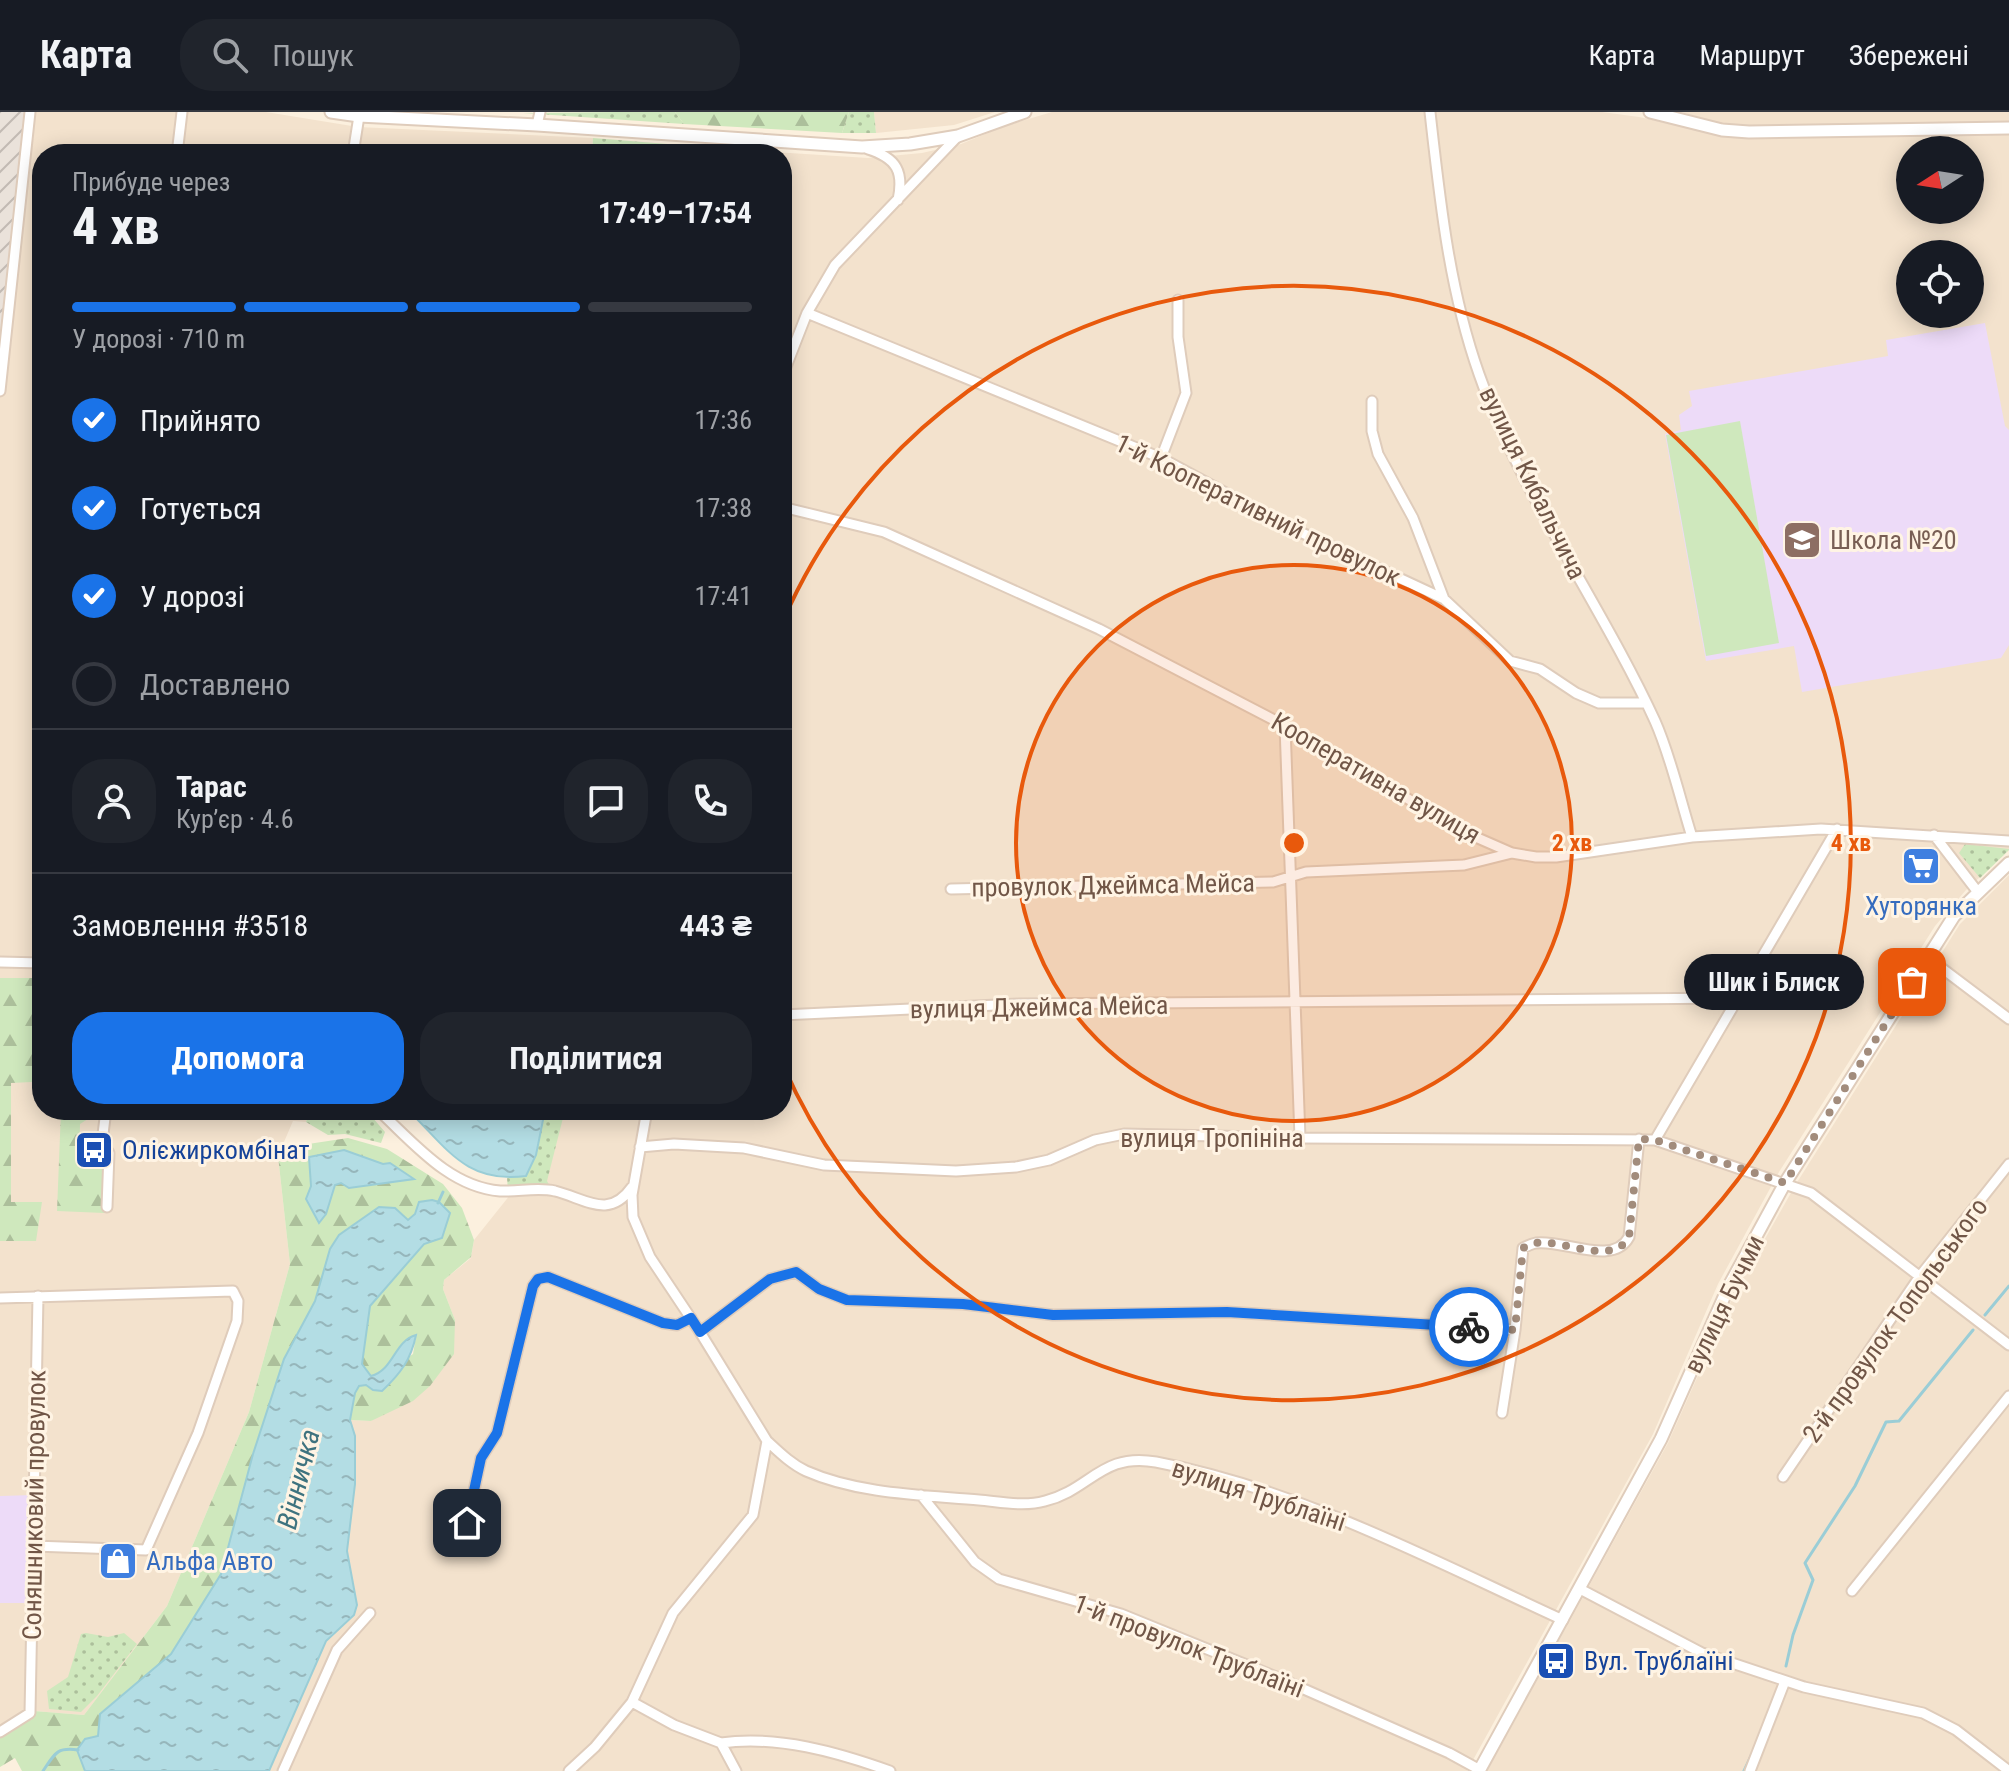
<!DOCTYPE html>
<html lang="uk">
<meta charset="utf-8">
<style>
:root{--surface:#171b24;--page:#20242c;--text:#f1f3f6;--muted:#9ea1a6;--line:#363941;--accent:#1a73e8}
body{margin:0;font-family:"Roboto Condensed",sans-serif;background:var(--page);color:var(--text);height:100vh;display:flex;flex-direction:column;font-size:30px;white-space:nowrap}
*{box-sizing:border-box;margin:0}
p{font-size:26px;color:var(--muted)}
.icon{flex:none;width:44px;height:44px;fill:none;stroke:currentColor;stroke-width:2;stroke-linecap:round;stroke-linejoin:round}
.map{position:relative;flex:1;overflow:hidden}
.details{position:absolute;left:32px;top:32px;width:760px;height:976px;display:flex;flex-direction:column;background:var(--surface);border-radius:32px;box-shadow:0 4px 20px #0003}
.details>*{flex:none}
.needle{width:52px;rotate:258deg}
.buttons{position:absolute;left:1896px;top:24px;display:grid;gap:16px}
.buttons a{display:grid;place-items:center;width:88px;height:88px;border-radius:50%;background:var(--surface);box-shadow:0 4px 20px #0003;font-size:40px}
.pin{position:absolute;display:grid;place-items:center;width:68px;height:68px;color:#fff;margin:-34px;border-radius:16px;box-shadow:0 4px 12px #0006}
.courier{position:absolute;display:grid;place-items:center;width:80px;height:80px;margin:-40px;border:6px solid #1a73e8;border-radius:50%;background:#fff;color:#222;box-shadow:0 2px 10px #0007}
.bubble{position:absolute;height:56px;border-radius:28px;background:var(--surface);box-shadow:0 4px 20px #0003;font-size:26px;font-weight:700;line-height:56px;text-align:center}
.overview em{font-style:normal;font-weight:700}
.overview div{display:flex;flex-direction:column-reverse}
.overview{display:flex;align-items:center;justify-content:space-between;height:136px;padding:0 40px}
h1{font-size:52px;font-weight:700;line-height:60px}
.bar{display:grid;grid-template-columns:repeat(4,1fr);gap:12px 8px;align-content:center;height:96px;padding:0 40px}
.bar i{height:10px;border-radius:6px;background:var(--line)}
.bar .selected{background:var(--accent)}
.bar p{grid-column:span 4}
.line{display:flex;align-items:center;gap:20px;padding:0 40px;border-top:2px solid var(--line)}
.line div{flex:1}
.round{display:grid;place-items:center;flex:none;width:84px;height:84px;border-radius:32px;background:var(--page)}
ol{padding:0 40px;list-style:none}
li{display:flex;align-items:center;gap:24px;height:88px}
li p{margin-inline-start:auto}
li .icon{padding:8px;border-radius:50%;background:var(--accent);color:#fff;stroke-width:4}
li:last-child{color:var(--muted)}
li i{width:44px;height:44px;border:4px solid var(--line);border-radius:50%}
.primary-button{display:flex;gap:16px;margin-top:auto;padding:16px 40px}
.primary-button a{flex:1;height:92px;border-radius:32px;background:var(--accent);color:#fff;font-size:32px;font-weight:700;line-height:92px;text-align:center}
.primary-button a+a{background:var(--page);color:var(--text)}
header{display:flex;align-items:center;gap:48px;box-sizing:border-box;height:112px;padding:0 40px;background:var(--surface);border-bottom:2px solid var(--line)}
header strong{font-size:38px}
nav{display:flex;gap:44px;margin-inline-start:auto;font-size:28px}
.search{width:560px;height:72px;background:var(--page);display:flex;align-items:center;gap:20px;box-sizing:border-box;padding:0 28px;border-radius:32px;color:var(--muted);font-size:30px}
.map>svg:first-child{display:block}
.residential{fill:#f3e2cd;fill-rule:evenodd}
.industrial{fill:url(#industrial-furrows)}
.education{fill:#eddbf8}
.grass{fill:url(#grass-dots)}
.forest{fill:url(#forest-firs);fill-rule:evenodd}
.pitch{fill:#cfe8bd}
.water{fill:url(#water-ripples);stroke:#9acdd6;stroke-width:2}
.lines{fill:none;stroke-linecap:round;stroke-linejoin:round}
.stream{stroke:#9acdd6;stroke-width:3}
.minor-casing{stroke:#dfccbb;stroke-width:13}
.tertiary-casing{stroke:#dfccbb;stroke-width:15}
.minor{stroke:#fff;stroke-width:9}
.tertiary{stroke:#fff;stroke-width:11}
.done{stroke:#a28c7c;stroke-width:8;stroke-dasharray:0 14.4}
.route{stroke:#1a73e8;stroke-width:10}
.ring{fill:none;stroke:#e8590c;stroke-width:4}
.labels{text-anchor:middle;stroke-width:6;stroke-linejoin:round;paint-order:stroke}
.street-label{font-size:26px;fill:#715647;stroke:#fff4e4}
.education-label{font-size:26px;fill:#785e54;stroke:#fff4e4;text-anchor:start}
.shop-label{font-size:26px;fill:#366cbe;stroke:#fff4e4}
.transit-label{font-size:26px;fill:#164399;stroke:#fff4e4;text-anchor:start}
.water-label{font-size:28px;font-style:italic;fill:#3e737f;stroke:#fff4e4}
.centre{fill:#e8590c;stroke:#fff4e4;stroke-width:4}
.ring-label{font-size:24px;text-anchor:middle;font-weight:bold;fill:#e8590c;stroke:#fff4e4;stroke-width:6;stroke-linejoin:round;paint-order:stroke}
</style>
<header>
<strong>Карта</strong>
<div class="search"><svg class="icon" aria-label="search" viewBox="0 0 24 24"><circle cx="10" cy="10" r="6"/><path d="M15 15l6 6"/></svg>Пошук</div>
<nav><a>Карта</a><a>Маршрут</a><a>Збережені</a></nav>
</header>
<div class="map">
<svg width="2009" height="1659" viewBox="0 0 2009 1659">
<defs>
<pattern id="industrial-furrows" width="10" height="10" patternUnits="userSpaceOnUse" patternTransform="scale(2)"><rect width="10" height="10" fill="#eae2da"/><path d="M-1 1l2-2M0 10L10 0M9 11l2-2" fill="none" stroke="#c2bab3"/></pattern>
<pattern id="grass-dots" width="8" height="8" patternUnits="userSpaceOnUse" patternTransform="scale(2)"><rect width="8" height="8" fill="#cfe8bd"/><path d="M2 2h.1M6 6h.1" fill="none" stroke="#acbf9b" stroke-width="1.8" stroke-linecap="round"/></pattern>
<pattern id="forest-firs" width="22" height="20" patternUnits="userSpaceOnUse" patternTransform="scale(2)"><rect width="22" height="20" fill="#cfe8bd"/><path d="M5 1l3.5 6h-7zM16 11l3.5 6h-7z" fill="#acbf9b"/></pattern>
<pattern id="water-ripples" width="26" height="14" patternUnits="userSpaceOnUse" patternTransform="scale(2)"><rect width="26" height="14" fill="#b3dde4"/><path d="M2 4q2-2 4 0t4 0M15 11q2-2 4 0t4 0" fill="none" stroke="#96b6bb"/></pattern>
</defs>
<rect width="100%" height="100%" fill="#fcf0de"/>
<path class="residential" d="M25,0H266L358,15L593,26L592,42H42V998H310L306,1010L293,1009L278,1044L290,1152L249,1300L167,1494L84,1603L34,1599L0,1620V236Z
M874,0H995L954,13L876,21Z
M1052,0H1602L1639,5L1721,23L1749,27L2009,19V738L1966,778L1935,814L1779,1060L1718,1172L1653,1322L1467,1659H269L326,1529L354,1503L357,1493L347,1439L355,1372V1324L350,1308L371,1309L379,1303L455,1208L443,1177L444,1168L471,1146L474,1128L526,1063L536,1043L545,998H782V42H741L742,38L868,46L922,41L961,32L1005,14ZM1910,38H1970V98H1910ZM1910,142H1970V202H1910Z
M1681,0H2009V11L1749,15L1723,12Z
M2009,763V1659H1487L1668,1331L1736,1178L1796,1072L1960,812Z"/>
<path class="industrial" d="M0,0H25L0,236Z"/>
<path class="education" d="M1985,211L2005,314L2009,318V533L2001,546L1802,580L1794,534L1706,549L1665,322L1681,318L1679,303L1692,294L1689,279L1888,244L1886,228Z
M34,1383L33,1491H0V1384Z"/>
<path class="grass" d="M618,0H675L684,12L523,1Z
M849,0H874L876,21H842Z
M593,26L742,38L741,42H592Z
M1965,732L2009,737V738L1980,766L1959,741Z
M310,998H366L385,1020L381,1031L345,1022L328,1023L306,1010Z
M545,998H565L547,1069L552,1078L508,1079L507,1066L526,1063L536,1043Z
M86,1521L108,1525L124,1521L137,1532L97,1584L81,1600L49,1597L47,1579L68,1565L81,1522Z"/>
<path class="forest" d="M675,0H849L842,21L684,12Z
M0,866H42V879H32V970L11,971V1090H42L36,1129H0Z
M61,998H102L80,1012L79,1050L104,1051V1101L57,1099Z
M348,1026L387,1037L443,1072L462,1096L474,1128L471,1145L444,1168L443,1177L455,1208L454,1242L430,1274L413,1289L371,1309L350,1308L355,1281L359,1274L366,1273L413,1242L416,1224L403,1230L386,1257L371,1264L362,1252L370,1194L424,1132L442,1126L415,1102L408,1108L359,1110L339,1123L330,1137L315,1189L284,1247L253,1342L221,1462L171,1542L100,1602L98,1624L77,1638L85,1659H22L15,1646L0,1655V1624L34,1599L84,1603L167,1494L249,1300L290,1152L278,1044L295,1034ZM344,1038L383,1052L390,1051L335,1073L326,1102L306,1087L311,1074L309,1045Z"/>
<path class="pitch" d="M1740,309L1779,531L1706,544L1666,323Z"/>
<path class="water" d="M408,998H545L536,1043L526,1064C466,1072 447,1036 408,998Z
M344,1038L383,1052L390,1051L414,1067L349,1076L341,1071L335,1073L326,1102L319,1111L306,1087L311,1074L309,1045Z
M432,1088L439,1090L450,1101L442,1126L424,1132L370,1194L362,1252L371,1264C394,1258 394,1229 416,1223C411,1248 400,1262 382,1279L373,1278L366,1273L359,1274L355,1281L350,1308L355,1324V1372L347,1439L357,1493L354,1503L326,1529L269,1659H85L77,1638L85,1627L98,1624L100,1602L171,1542L221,1462L253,1342L284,1247L315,1189L330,1137L339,1123L379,1095L395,1096L408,1108L415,1102L419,1090Z"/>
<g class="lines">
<path class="stream" d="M438,1091L443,1080
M1985,1203L2009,1174
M1786,1554L1793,1523L1813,1468L1805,1451L1855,1374L1886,1310L1899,1309L1973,1218
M43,1659C55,1641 57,1635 78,1638
M1744,1659L1752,1642"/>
<defs>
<path id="minor" d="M1430,0C1440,89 1449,177 1479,262C1522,385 1601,492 1655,609C1671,645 1680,687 1692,725
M537,13L540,0
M868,37C897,46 904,60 898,88
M177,42L182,0
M353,42L359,4
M807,201L1161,346L1285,413L1444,487L1510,549L1540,557L1576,581L1599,591H1646
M782,265L807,201L835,153L958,24
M0,279L30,0
M1372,289V319L1378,342L1413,406L1444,487
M1161,346L1186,281L1178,225V188
M782,395L884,420L1099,517L1278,610L1464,720L1512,741L1536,745H1556L1692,725L1821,717L2009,729
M1285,614L1300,1026
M1934,723L1977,779
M951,777L1273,770L1306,760L1464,753L1512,741
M1927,845L2009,907
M0,850L42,851
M782,903L1019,892L1738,886
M106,998L102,1030L109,1041L107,1095
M378,998C413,1030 449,1075 500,1079C518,1080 537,1075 555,1079C586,1087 609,1108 632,1075
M1655,1028L1837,717
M640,1035L674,1032L744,1036L824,1053L956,1059L1016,1055L1049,1048L1095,1028L1124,1022L1300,1026L1655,1028L1811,1081L2009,1233
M0,1186L233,1179L238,1189L237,1209L198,1321L146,1438L34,1434
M700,1220L770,1167L796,1160L819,1177L847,1188L963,1192L1053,1203L1227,1200L1515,1218
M1502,1301L1515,1218L1523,1136C1527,1134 1531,1132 1536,1131C1563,1127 1613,1155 1629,1125L1639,1027
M767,1329C779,1340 791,1352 806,1359C858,1382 923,1383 979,1388C1001,1390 1024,1395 1045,1389C1090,1378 1102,1340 1156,1350C1299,1377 1432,1448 1563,1508
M1783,1365L1920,1164L2009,1052
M921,1383L975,1450L999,1467L1121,1502L1281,1567L1449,1641L1480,1658
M467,1411L481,1346L497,1321L533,1174L538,1167L548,1165L663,1211L677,1213L691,1206
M1580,1477L1702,1541L1804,1575L1923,1601L1956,1618L2009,1659
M1852,1479L2009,1284
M632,1590L674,1613L721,1631L736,1659
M0,1620L30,1601L38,1184
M721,1631C777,1623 837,1640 890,1659
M283,1659L337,1538L370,1501
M569,1659L595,1635L632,1590L673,1501L753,1403L767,1329L700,1220L650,1145L633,1105L632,1083L647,998
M1750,1659L1785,1569"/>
<path id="tertiary" d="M331,0L359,4L537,13L862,35L910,32L958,24L1025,0
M1650,0L1722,18L1749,20L2009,16
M1479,1659L1661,1327L1729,1174L1785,1071L1954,804L2009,751"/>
</defs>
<use href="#minor" class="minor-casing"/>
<use href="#tertiary" class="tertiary-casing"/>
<use href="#minor" class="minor"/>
<use href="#tertiary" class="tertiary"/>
</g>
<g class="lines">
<path class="done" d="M1469,1215L1515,1218L1523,1136C1527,1134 1531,1132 1536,1131C1563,1127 1613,1155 1629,1125L1639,1027L1655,1028L1785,1071L1912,870"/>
<path class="route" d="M467,1411L481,1346L497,1321L533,1174L538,1167L548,1165L663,1211L677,1213L691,1206L700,1220L770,1167L796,1160L819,1177L847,1188L963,1192L1053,1203L1227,1200L1469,1215"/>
</g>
<circle cx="1294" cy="731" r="278" fill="#e8590c" fill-opacity=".12"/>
<g class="ring">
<circle cx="1294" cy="731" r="278"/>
<path d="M783 509A557 557 0 1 1 783 953"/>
</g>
<defs>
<symbol id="school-square" viewBox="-11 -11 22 22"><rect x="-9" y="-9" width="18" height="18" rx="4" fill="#8d6e63" stroke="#fff4e4"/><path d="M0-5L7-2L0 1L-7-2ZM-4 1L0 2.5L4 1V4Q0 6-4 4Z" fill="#fff"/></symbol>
<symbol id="supermarket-square" viewBox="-11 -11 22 22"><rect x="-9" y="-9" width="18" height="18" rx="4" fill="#3f7fe0" stroke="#fff4e4"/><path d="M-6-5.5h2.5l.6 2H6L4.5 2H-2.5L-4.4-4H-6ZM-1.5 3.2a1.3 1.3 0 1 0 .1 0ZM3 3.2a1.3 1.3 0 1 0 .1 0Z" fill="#fff"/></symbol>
<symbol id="bus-square" viewBox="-11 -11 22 22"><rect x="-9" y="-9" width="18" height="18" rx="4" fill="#1a4fb4" stroke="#fff4e4"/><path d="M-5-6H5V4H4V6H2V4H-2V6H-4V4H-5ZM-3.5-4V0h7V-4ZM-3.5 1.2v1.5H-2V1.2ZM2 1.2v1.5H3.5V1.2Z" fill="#fff"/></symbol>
<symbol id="shop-square" viewBox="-11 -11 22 22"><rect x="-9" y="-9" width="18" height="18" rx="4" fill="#3f7fe0" stroke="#fff4e4"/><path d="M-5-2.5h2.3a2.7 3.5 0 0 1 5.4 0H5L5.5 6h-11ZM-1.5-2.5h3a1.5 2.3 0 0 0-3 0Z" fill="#fff"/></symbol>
</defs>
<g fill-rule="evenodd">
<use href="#school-square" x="1780" y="406" width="44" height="44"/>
<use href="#supermarket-square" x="1899" y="732" width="44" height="44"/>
<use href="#bus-square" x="72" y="1016" width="44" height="44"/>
<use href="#shop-square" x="96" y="1427" width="44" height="44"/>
<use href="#bus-square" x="1534" y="1527" width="44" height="44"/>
</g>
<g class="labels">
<g class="street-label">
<text transform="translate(1533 371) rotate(64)" y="9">вулиця Кибальчича</text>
<text transform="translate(1258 398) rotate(26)" y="9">1-й Кооперативний провулок</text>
<text transform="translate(1376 666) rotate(30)" y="9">Кооперативна вулиця</text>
<text transform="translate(1113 773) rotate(-1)" y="9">провулок Джеймса Мейса</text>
<text transform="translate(1039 895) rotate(-1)" y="9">вулиця Джеймса Мейса</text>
<text x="1212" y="1035">вулиця Тропініна</text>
<text transform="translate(1724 1192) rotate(-64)" y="9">вулиця Бучми</text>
<text transform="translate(1895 1208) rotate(-54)" y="9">2-й провулок Топольського</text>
<text transform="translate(1259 1383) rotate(18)" y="9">вулиця Трублаїні</text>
<text transform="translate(34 1393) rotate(-89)" y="9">Соняшниковий провулок</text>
<text transform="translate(1189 1534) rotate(21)" y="9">1-й провулок Трублаїні</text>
</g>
<g class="education-label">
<text x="1830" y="437">Школа №20</text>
</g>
<g class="shop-label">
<text x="1921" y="803">Хуторянка</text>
<text x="146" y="1458" text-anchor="start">Альфа Авто</text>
</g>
<g class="transit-label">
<text x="122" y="1047">Олієжиркомбінат</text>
<text x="1584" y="1558">Вул. Трублаїні</text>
</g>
<g class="water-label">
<text transform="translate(298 1367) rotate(-76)" y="10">Вінничка</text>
</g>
</g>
<circle cx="1294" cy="731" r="12" class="centre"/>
<g class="ring-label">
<text x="1572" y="739">2 хв</text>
<text x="1851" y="739">4 хв</text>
</g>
</svg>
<div class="buttons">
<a><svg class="needle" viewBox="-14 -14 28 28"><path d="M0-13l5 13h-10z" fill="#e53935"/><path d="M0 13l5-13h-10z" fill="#9ea1a6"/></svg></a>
<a><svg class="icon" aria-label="locate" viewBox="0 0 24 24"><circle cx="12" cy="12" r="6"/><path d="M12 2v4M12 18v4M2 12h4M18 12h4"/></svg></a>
</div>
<div class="pin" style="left:1912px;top:870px;background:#ea580c"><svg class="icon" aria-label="bag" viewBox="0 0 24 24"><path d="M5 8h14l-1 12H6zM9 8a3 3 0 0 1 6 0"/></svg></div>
<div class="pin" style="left:467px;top:1411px;background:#1f2937"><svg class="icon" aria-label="home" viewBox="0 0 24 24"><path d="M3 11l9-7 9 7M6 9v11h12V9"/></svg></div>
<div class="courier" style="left:1469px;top:1215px"><svg class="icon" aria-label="bike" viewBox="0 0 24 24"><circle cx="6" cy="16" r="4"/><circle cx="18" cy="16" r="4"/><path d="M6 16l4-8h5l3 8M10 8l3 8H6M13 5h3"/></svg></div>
<div class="bubble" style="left:1684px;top:842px;width:180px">Шик і Блиск</div>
<section class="details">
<div class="overview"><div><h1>4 хв</h1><p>Прибуде через</p></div><em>17:49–17:54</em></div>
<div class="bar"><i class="selected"></i><i class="selected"></i><i class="selected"></i><i></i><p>У дорозі · 710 m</p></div>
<ol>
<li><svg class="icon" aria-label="check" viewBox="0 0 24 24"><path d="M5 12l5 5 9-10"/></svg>Прийнято<p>17:36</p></li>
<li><svg class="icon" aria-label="check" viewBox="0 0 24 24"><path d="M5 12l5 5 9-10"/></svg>Готується<p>17:38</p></li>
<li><svg class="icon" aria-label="check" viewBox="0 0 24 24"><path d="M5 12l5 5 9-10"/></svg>У дорозі<p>17:41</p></li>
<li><i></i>Доставлено</li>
</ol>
<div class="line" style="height:144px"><a class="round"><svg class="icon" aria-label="person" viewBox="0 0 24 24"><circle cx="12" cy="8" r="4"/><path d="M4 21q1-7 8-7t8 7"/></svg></a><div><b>Тарас</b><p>Кур’єр · 4.6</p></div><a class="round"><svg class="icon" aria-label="chat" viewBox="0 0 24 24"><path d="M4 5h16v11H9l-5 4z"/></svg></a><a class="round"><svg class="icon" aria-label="phone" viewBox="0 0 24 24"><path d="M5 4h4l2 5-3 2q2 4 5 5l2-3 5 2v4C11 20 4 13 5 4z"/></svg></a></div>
<div class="line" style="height:104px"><div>Замовлення #3518</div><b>443 ₴</b></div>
<div class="primary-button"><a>Допомога</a><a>Поділитися</a></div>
</section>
</div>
